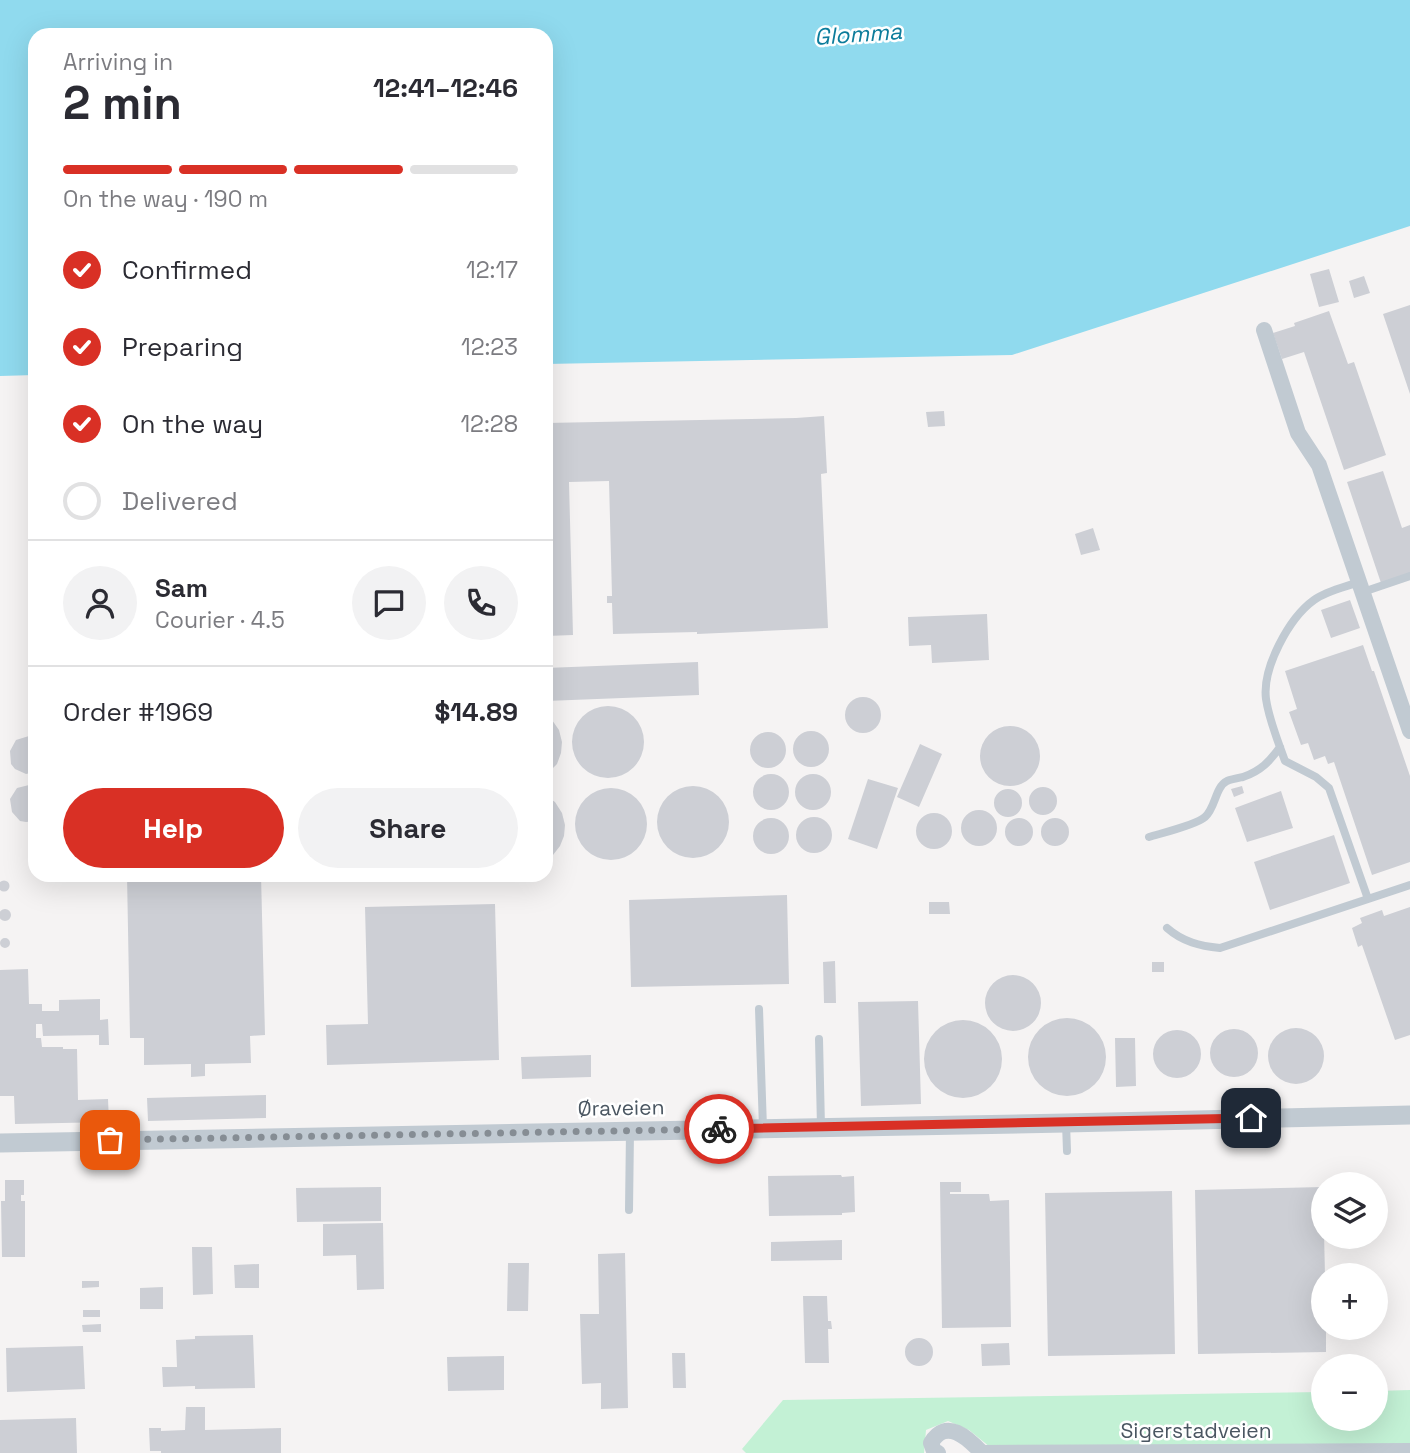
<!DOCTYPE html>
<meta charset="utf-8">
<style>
:root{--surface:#fff;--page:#f2f2f3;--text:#2b2b33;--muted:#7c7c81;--line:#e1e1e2;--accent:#d93025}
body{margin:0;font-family:"Space Grotesk",sans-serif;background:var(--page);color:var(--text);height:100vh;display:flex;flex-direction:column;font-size:26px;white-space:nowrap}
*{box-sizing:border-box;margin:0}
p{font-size:23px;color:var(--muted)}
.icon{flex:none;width:38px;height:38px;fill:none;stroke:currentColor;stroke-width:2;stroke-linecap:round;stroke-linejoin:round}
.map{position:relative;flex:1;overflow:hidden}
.panel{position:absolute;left:28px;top:28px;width:525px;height:854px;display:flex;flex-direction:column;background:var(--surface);border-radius:21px;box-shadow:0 7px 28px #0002}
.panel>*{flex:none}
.controls{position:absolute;left:1311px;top:1172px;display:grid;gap:14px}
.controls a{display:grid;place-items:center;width:77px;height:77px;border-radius:50%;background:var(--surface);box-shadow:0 7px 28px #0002;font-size:35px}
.pin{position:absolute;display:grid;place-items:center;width:60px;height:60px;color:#fff;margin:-30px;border-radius:14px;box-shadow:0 4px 10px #0006}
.courier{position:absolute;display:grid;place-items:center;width:70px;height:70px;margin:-35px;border:5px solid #d93025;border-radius:50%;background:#fff;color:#222;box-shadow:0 2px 9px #0007}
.head em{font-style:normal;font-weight:700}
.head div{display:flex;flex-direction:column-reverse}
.head{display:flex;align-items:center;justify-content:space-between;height:119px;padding:0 35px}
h1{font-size:46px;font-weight:700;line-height:52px}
.bar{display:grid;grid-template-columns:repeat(4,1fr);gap:10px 7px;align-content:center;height:84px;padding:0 35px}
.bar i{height:9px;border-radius:5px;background:var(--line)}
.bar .current{background:var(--accent)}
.bar p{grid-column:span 4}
.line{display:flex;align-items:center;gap:18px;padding:0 35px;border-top:2px solid var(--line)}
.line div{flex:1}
.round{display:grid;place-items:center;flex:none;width:74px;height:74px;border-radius:37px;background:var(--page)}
ol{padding:0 35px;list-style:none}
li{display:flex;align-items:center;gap:21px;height:77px}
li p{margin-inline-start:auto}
li .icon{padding:7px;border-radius:50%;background:var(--accent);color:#fff;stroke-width:4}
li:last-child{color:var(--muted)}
li i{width:38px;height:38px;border:4px solid var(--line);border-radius:50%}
.cta{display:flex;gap:14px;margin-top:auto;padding:14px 35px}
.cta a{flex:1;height:80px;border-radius:42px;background:var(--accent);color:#fff;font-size:28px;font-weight:700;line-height:80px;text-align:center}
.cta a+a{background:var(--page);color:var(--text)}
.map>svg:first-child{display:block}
.green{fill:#c3f1d5}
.water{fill:#90daee}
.building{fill:#cdcfd5}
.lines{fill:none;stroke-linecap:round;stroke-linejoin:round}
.service{stroke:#c1cad2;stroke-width:8}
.minor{stroke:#c1cad2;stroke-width:16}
.tertiary{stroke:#c1cad2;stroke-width:19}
.done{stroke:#868d94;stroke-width:7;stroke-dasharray:0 12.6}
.route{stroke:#d93025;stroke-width:9}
.labels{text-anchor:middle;stroke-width:5;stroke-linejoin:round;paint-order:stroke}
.street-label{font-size:21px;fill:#4a5661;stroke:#fff}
.water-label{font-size:23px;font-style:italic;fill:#0c7c9b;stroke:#fff}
</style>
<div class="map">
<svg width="1410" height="1453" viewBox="0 0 1410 1453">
<rect width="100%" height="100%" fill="#f5f3f3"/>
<path class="green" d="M1410,1390V1445L990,1447L969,1430L948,1421L926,1430L924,1453H746L742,1449L783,1400L1323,1392V1419H1376V1391Z"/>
<path class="water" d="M0,0H1410V226L1012,355L546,364V35H35V375L0,376Z"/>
<path class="building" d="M1329,269L1339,302L1319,307L1310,274Z
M1364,276L1370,293L1354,298L1349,281Z
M1410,305V394L1383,314Z
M1329,311L1348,364L1354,362L1386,455L1344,470L1304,352L1282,359L1273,333L1295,326L1294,323Z
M944,411L945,426L928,427L926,412Z
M824,416L827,473L821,474L828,628L697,634V632L613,634L612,603H607V596H612L609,481L569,482L573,635L546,636V423L796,418Z
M1383,471L1402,528L1410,525V573L1381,583L1347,482Z
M1093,528L1100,550L1081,555L1075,534Z
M1350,600L1360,628L1331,638L1321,610Z
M987,614L989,660L932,663L931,645L909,646L908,617Z
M1363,645L1372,671H1374L1410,776V862L1372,875L1334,762L1328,764L1325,756L1314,760L1308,743L1301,745L1289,712L1297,709L1285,671Z
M698,662L699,695L546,701V668Z
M845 715a18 18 0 1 1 36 0a18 18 0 1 1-36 0Z
M572 742a36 36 0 1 1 72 0a36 36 0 1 1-72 0Z
M546,716L552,720L559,730L562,742L561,753L557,764L546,775Z
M980 756a30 30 0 1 1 60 0a30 30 0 1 1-60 0Z
M793 749a18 18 0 1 1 36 0a18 18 0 1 1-36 0Z
M750 750a18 18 0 1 1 36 0a18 18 0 1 1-36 0Z
M29,736L35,738V772L26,774L15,769L11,764L10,751L16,740Z
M920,744L942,754L919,807L897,797Z
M795 792a18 18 0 1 1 36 0a18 18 0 1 1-36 0Z
M753 792a18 18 0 1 1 36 0a18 18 0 1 1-36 0Z
M868,779L898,788L877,849L848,839Z
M29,785L35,786V821L26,822L20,821L12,812L10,799L17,788Z
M1242,786L1244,793L1234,797L1231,789Z
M657 822a36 36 0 1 1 72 0a36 36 0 1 1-72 0Z
M1029 801a14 14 0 1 1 28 0a14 14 0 1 1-28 0Z
M575 824a36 36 0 1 1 72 0a36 36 0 1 1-72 0Z
M994 803a14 14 0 1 1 28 0a14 14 0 1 1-28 0Z
M1281,791L1293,828L1247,842L1235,808Z
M546,796L555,802L562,813L565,825L564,836L560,846L553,855L546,859Z
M961 828a18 18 0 1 1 36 0a18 18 0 1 1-36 0Z
M916 831a18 18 0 1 1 36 0a18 18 0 1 1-36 0Z
M796 835a18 18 0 1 1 36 0a18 18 0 1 1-36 0Z
M1005 832a14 14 0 1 1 28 0a14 14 0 1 1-28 0Z
M1041 832a14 14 0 1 1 28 0a14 14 0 1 1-28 0Z
M753 836a18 18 0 1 1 36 0a18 18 0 1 1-36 0Z
M1334,835L1350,883L1270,910L1254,862Z
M127,875H261L265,1035L250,1036L251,1063L205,1064V1076L191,1077V1064L144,1065V1038H130Z
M-1.5 886a5.5 5.5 0 1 1 11 0a5.5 5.5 0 1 1-11 0Z
M787,895L789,984L631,987L629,900Z
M929,902H949L950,914H929Z
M495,904L499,1060L327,1065L326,1025L368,1024L365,907Z
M1410,907V1035L1395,1040L1362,945L1358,947L1352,928L1362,923L1360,918L1382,910L1384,916Z
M-1 915a6 6 0 1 1 12 0a6 6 0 1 1-12 0Z
M0 943a5 5 0 1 1 10 0a5 5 0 1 1-10 0Z
M835,961L836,1003H824L823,962Z
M1152,962H1164V972H1152Z
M28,969L29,1004H42V1011H59V1000L100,999V1020L108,1019L109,1045H99V1035L43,1036L42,1024H36V1038H41L42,1047H63V1049H77L78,1100L108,1099L109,1122L15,1124L14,1096H0V970Z
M985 1003a28 28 0 1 1 56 0a28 28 0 1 1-56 0Z
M918,1001L921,1104L861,1106L858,1002Z
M1028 1057a39 39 0 1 1 78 0a39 39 0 1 1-78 0Z
M924 1059a39 39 0 1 1 78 0a39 39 0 1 1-78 0Z
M1268 1056a28 28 0 1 1 56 0a28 28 0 1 1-56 0Z
M1210 1053a24 24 0 1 1 48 0a24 24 0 1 1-48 0Z
M1153 1054a24 24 0 1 1 48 0a24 24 0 1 1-48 0Z
M1115,1038H1135L1136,1086L1116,1087Z
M591,1055V1077L522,1079L521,1057Z
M266,1095V1118L148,1121L147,1098Z
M841,1175L842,1177L854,1176L855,1212L842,1213V1215L769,1216L768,1176Z
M5,1180H24V1195H21V1201H25V1257H2L1,1201H5Z
M940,1182H961V1192H950V1194H989L990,1201L1009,1200L1011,1327L942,1328Z
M381,1187V1221L297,1222L296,1188Z
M1323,1187L1325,1276H1323V1328H1326V1352L1198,1354L1195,1190Z
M1172,1191L1175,1354L1048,1356L1045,1193Z
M383,1223L384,1289L357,1290L356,1255L323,1256V1224Z
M842,1240V1260L771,1261V1242Z
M192,1247H212L213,1294L193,1295Z
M625,1253L628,1408L601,1409V1383L582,1384L580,1314H599L598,1254Z
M508,1263H529L528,1311H507Z
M259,1264V1288H235L234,1265Z
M82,1281H99V1287L82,1288Z
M163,1287V1309H140V1288Z
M803,1296H827L828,1321H831L832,1329H828L829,1363H805Z
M83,1310H100V1317H83Z
M101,1324V1332H83L82,1325Z
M253,1335L255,1388L195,1389V1386L163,1387L162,1367H177L176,1340L195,1339V1336Z
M905 1352a14 14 0 1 1 28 0a14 14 0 1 1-28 0Z
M1009,1343L1010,1365L982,1366L981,1344Z
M83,1346L85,1389L7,1392L6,1348Z
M672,1353H685L686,1388H673Z
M504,1356V1390L448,1391L447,1357Z
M186,1407H205V1430L281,1428V1453H161V1451H150L149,1428H161V1431L185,1430Z
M76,1418L77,1453H0V1420Z"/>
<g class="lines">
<path class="service" d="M1359,582C1345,587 1326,591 1314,600C1289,618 1262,668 1266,699C1269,720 1278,741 1285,761L1316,777L1329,788L1368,899
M1363,592L1410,576
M1149,837C1162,833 1196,825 1205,817C1216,807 1215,787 1227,781C1232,779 1238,778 1243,777C1261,771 1270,761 1280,747
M1167,928C1183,942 1200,946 1220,948L1410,885
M759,1009L763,1128
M819,1039L821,1127
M1066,1123L1067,1151
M629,1210L630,1131"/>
<path class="minor" d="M1264,330L1298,433L1319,465L1410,731
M938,1453L934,1451L931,1443C946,1417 968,1438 982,1453
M981,1453L1410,1451"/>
<path class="tertiary" d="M0,1143L1066,1123L1410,1115"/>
</g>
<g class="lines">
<path class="done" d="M110,1140L719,1129"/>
<path class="route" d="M719,1129L1251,1118"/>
</g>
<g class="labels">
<g class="street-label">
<text transform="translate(621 1108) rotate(-1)" y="7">Øraveien</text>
<text x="1196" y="1438">Sigerstadveien</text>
</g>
<g class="water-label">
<text transform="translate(858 34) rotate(-4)" y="8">Glomma</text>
</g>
</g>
</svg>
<div class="controls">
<a><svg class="icon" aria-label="layers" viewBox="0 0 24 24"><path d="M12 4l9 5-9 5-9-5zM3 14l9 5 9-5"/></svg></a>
<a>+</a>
<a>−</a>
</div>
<div class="pin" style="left:110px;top:1140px;background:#ea580c"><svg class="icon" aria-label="bag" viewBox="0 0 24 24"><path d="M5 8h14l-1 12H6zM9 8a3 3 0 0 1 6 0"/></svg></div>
<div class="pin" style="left:1251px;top:1118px;background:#1f2937"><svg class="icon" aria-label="home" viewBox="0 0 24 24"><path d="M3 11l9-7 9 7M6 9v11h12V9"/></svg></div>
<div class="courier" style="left:719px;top:1129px"><svg class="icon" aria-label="bike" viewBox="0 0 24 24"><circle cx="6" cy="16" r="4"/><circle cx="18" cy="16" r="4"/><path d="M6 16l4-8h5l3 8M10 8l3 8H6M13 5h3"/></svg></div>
<section class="panel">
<div class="head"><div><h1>2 min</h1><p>Arriving in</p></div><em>12:41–12:46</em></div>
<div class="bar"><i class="current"></i><i class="current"></i><i class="current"></i><i></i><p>On the way · 190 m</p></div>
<ol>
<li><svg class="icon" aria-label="check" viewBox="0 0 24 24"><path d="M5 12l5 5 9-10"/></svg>Confirmed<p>12:17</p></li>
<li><svg class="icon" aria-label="check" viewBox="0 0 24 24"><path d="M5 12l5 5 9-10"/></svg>Preparing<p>12:23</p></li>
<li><svg class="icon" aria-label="check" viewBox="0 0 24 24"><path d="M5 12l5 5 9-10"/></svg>On the way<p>12:28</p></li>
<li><i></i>Delivered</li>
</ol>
<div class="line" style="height:126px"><a class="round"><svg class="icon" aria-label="person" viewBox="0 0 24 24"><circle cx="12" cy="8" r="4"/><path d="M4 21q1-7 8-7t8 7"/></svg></a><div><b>Sam</b><p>Courier · 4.5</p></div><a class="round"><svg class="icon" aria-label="chat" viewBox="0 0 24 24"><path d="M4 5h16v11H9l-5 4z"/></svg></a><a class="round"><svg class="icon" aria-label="phone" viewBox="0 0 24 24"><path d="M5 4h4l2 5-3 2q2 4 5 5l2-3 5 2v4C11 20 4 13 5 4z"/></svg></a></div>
<div class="line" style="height:91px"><div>Order #1969</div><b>$14.89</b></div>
<div class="cta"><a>Help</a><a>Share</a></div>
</section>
</div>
